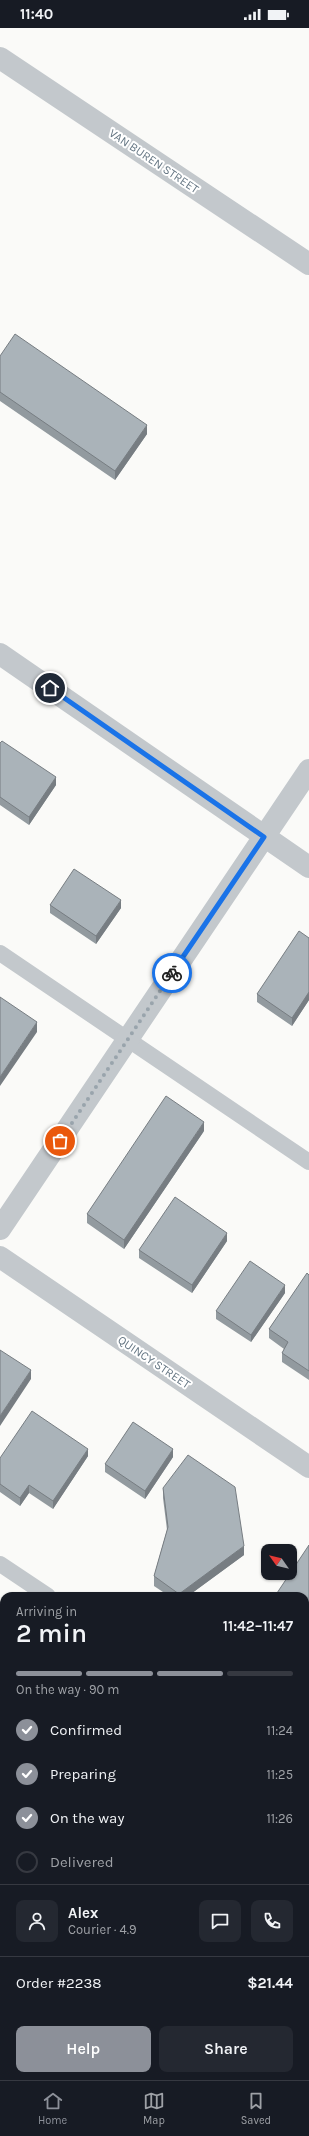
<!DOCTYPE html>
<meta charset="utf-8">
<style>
:root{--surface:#171b24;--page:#242831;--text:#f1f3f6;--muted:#9ea1a6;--line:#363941;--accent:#8c9099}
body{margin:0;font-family:Karla,sans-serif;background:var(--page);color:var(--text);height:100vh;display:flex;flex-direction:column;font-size:15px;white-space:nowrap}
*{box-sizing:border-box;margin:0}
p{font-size:13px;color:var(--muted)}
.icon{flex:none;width:22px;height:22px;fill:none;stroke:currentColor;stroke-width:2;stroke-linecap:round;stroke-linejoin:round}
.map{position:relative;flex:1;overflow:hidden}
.sheet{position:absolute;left:0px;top:1564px;width:309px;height:488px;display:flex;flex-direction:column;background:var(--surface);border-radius:12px 12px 0 0;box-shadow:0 1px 3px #0004}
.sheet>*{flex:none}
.needle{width:26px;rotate:304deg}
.tools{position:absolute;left:261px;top:1516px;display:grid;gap:8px}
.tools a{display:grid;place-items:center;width:36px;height:36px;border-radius:8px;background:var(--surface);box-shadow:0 1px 3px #0004;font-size:20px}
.pin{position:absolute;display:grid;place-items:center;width:34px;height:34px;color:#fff;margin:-17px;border:2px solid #fff;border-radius:50%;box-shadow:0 1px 4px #0007}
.courier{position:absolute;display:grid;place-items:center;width:40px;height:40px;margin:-20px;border:3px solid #1a73e8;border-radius:50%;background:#fff;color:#222;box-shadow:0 1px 5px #0007}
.head em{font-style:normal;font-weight:600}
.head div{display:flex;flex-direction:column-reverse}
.head{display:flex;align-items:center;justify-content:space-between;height:68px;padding:0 16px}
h1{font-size:26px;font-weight:600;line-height:30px}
.bar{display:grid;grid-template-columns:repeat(4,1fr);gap:6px 4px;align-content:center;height:48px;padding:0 16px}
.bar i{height:5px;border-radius:3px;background:var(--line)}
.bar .on{background:var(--accent)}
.bar p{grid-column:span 4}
.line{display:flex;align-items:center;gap:10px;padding:0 16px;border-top:1px solid var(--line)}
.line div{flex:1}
.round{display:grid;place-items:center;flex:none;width:42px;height:42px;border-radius:8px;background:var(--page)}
ol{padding:0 16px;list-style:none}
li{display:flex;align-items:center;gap:12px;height:44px}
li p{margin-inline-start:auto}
li .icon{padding:4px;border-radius:50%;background:var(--accent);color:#fff;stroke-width:4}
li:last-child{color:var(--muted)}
li i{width:22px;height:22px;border:2px solid var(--line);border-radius:50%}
.button{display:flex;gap:8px;margin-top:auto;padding:8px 16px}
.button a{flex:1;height:46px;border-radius:8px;background:var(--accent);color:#fff;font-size:16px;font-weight:600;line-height:46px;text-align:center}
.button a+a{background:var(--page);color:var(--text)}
.status{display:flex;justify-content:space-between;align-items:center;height:28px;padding:0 20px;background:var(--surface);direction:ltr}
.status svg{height:11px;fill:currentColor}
.tab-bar{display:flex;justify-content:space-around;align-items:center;height:56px;border-top:1px solid var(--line);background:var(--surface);font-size:11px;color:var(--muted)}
.tab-bar a{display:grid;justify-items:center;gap:2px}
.tab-bar .on{color:var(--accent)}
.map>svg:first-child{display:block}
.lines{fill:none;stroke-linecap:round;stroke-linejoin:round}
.lane{stroke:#c3c8cc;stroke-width:16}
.street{stroke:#c3c8cc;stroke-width:22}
.wall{fill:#929a9f}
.shaded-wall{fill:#777d82}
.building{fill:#aab3b9;stroke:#777d82}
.done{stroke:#99a4ac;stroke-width:4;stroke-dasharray:0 7.2}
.route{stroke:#1a73e8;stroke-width:5}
.labels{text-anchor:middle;stroke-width:4;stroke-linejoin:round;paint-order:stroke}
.street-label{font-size:12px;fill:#657683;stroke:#fff}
</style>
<div class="status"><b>11:40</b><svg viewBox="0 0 49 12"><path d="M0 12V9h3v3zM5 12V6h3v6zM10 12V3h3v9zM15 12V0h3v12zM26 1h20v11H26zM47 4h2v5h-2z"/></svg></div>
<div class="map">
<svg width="309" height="2052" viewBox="0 0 309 2052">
<rect width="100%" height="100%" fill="#fafaf8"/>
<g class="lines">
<path class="lane" d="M0,925L309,1134
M0,1536L48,1568
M305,1741L309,1744"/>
<path class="street" d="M0,30L309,236
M0,626L309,839
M0,1201L309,742
M0,1229L309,1439
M0,1835L4,1838
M305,2043L309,2046"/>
</g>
<path class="wall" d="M0,328L147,406L115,452L0,373Z
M0,715L56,757L29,797L0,777Z
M50,877L121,880L96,916L50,885Z
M309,910V972L292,998L257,974V966Z
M204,1103L124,1221L87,1195V1186Z
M227,1213L192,1265L139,1230V1222Z
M309,1247V1352L282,1334V1325L284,1321L269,1310V1301Z
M285,1265L251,1314L216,1291V1283Z
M88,1428L53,1481L29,1465L20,1478L0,1464V1430Z
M173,1429L145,1471L105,1444V1436Z
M163,1460L244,1527L188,1568H169L154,1558V1548L167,1502L163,1470Z
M309,1517V1600L305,1597V1568Z
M0,1651L4,1654V1726L0,1724Z
M305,1875L309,1878V1944L305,1941Z
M4,1987V2018L0,2015V1993Z"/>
<path class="shaded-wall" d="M147,397V406L115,452V443Z
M56,749V757L29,797V789Z
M121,872V880L96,916V908Z
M309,964V972L292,998V990Z
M37,994V1004L0,1058V1049Z
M204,1094V1103L124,1221V1212Z
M227,1205V1213L192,1265V1257Z
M285,1257V1265L251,1314V1307Z
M31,1342V1351L0,1398V1388Z
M88,1421V1428L53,1481V1473Z
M173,1421V1429L145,1471V1463Z
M29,1457V1465L20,1478V1470Z
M244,1518V1527L188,1568H179V1566Z
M309,1637V1645L305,1650V1642Z
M4,1948V1956L0,1962V1954Z
M114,2048H119L116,2052H111Z"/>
<path class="building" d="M15,306L147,397L115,443L0,364V328Z
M2,713L56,749L29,789L0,769V715Z
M74,841L121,872L96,908L50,877Z
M299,903L309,910V964L292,990L257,966Z
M0,969L37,994L0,1049Z
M166,1068L204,1094L124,1212L87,1186Z
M175,1169L227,1205L192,1257L139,1222Z
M250,1233L285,1257L251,1307L216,1283Z
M307,1245L309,1247V1343L282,1325L288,1314L269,1301Z
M0,1322L31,1342L0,1388Z
M32,1383L88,1421L53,1473L29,1457L20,1470L0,1456V1430Z
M133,1394L173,1421L145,1463L105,1436Z
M188,1427L235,1459L244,1518L179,1566L154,1548L168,1499L163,1460Z
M309,1517V1592L305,1589V1568H275Z
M305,1634L309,1637L305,1642Z
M0,1651L4,1654V1719L0,1716Z
M305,1875L309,1878V1934L305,1931Z
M0,1919L4,1922V1948L0,1954Z
M4,1987V2010L0,2007V1993Z
M84,2048H114L111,2052H81Z
M143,2048H194L200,2052H140Z"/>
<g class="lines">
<path class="done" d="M60,1113L172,945"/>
<path class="route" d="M50,660L264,809L172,945"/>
</g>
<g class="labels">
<g class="street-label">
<text transform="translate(154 133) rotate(34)" y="4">VAN BUREN STREET</text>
<text transform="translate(154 1334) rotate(34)" y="4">QUINCY STREET</text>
</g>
</g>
</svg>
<div class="tools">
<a><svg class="needle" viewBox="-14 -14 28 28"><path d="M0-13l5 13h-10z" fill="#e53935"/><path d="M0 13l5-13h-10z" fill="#9ea1a6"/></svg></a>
</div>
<div class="pin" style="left:60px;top:1113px;background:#ea580c"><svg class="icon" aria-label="bag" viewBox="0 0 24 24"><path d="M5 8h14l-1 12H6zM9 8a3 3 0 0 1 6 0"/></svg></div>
<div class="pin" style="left:50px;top:660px;background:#1f2937"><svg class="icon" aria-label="home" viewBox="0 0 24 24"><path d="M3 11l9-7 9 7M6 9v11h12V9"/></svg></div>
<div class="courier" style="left:172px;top:945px"><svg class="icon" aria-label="bike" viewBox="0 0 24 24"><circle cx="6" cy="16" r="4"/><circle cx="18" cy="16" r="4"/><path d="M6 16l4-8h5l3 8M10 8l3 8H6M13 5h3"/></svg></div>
<section class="sheet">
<div class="head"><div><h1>2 min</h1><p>Arriving in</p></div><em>11:42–11:47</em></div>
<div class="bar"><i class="on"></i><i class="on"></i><i class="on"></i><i></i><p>On the way · 90 m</p></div>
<ol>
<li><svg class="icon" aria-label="check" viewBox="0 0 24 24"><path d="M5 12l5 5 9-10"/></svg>Confirmed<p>11:24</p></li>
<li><svg class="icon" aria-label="check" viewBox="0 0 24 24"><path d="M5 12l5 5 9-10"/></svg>Preparing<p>11:25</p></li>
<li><svg class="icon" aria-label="check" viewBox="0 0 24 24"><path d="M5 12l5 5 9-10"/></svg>On the way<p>11:26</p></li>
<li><i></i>Delivered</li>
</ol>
<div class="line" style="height:72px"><a class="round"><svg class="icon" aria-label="person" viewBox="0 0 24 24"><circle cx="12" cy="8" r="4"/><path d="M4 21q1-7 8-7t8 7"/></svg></a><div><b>Alex</b><p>Courier · 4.9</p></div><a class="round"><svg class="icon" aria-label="chat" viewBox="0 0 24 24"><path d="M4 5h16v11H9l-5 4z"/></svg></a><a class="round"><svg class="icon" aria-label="phone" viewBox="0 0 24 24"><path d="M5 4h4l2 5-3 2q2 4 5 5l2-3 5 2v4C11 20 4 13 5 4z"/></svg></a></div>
<div class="line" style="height:52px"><div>Order #2238</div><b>$21.44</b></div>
<div class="button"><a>Help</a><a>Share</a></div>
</section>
</div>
<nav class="tab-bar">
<a class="on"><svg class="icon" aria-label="home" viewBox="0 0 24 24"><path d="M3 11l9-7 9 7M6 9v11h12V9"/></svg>Home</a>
<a><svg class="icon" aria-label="map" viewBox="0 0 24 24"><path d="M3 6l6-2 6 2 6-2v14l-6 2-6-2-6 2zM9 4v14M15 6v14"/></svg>Map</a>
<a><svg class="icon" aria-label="saved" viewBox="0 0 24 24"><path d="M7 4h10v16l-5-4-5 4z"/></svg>Saved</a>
</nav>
